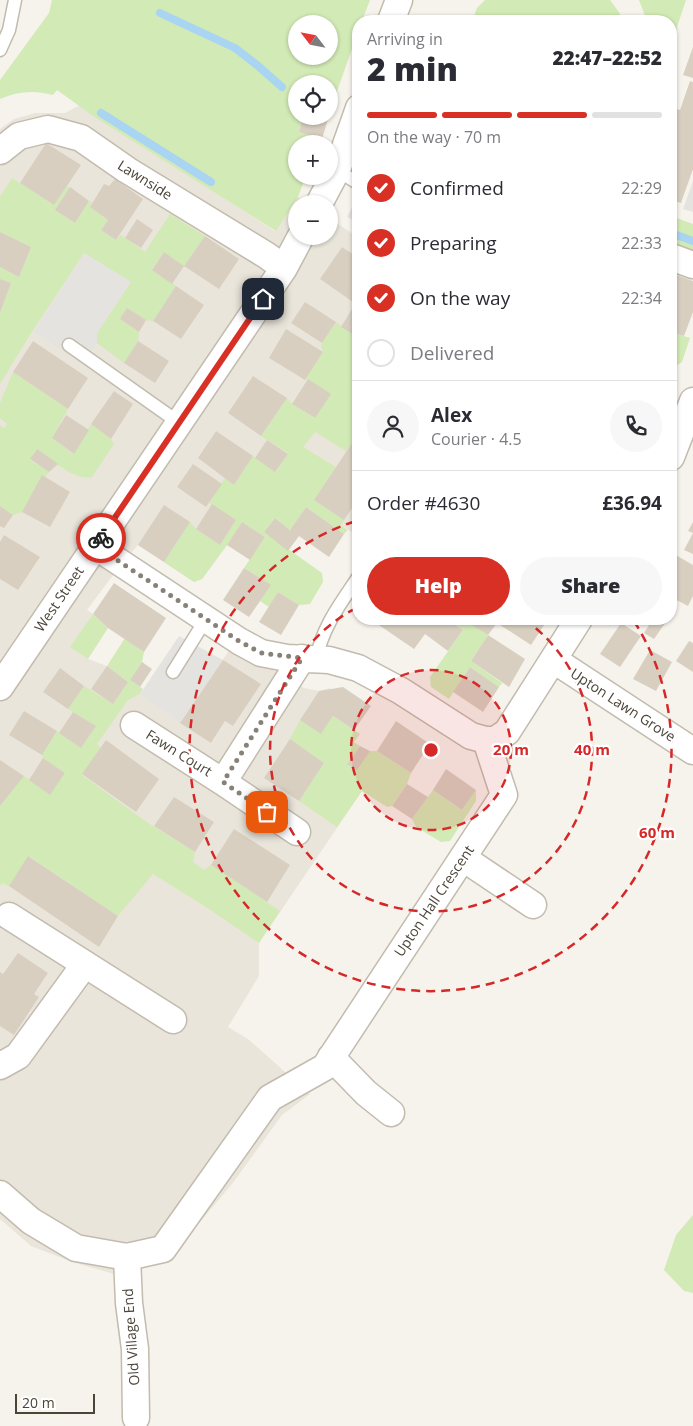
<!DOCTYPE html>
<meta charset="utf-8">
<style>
:root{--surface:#fff;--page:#f7f7f7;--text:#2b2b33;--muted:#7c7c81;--line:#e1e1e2;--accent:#d93025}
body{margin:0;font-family:"Open Sans",sans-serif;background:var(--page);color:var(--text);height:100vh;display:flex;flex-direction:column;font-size:19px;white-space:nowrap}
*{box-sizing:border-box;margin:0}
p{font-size:16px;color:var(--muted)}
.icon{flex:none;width:28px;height:28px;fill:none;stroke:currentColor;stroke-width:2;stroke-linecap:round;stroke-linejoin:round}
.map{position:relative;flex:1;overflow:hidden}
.drawer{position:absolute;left:352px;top:15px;width:325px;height:610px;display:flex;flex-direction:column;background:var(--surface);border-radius:20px;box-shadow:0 1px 4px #0004}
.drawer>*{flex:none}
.needle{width:32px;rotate:302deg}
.fabs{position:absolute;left:288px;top:15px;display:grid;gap:10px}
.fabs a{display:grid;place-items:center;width:50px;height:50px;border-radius:50%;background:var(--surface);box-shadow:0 1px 4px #0004;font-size:25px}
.scale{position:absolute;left:15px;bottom:12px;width:80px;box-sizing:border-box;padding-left:5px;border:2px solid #4b4439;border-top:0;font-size:14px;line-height:18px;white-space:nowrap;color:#4b4439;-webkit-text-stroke:4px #fff;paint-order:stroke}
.pin{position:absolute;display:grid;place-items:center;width:42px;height:42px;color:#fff;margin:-21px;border-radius:10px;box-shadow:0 2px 8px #0006}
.courier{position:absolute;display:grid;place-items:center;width:50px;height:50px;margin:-25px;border:4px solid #d93025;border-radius:50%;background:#fff;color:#222;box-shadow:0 1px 6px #0007}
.summary em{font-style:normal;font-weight:800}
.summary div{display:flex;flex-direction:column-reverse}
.summary{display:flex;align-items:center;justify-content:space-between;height:85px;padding:0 15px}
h1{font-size:32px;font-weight:800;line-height:38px}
.bar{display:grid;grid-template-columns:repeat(4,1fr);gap:8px 5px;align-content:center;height:60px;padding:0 15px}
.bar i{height:6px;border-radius:4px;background:var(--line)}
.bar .selected{background:var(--accent)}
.bar p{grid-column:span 4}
.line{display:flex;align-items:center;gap:12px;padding:0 15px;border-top:1px solid var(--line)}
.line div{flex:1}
.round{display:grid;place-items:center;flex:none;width:52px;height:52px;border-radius:26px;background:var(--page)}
ol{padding:0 15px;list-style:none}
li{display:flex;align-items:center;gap:15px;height:55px}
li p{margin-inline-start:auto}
li .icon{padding:5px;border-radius:50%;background:var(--accent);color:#fff;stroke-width:4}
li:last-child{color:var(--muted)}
li i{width:28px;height:28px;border:2px solid var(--line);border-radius:50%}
.action{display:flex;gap:10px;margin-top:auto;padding:10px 15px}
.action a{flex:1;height:58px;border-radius:30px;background:var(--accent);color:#fff;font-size:20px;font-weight:800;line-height:58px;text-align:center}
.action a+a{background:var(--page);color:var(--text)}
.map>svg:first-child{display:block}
.residential{fill:#eae5da}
.green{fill:#d2eab5;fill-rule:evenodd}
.parking{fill:#e5e3e0}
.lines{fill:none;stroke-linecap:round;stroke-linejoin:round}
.stream{stroke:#a9d4f2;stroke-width:8}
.building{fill:#d8cfc1}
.service-casing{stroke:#c2bbae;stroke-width:15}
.minor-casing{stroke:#c2bbae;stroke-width:29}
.service{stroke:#fff;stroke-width:12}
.minor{stroke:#fff;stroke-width:26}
.done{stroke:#878178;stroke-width:5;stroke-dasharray:0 9}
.route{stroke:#d93025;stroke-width:6}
.ring{fill:none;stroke:#d62828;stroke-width:2.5;stroke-dasharray:9 6}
.labels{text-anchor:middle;stroke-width:4.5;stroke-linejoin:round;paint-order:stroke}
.street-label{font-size:14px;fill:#4b4439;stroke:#fff}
.centre{fill:#d62828;stroke:#fff;stroke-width:2.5}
.ring-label{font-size:15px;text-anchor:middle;font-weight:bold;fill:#d62828;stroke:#fff;stroke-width:4.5;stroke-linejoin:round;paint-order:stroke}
</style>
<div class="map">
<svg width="693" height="1426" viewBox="0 0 693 1426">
<rect width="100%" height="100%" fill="#f6f3ec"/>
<path class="residential" d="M80,105L275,231L298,197L308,204H296V236H329V218L359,238V537L278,482L262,535L242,522L227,545L202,579L194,582L138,545L122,563L87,610L93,614L71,647L88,659L107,666L128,682V699L140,694L211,743L225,721L233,725L247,705L209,681L232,646L304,688L319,691L330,688L333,716L324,763L362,791L259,943V976L228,1027L248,1039L310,1094L282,1115L232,1184L168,1260L121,1276L72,1262L31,1246L0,1219V129L14,119L35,113H65Z"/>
<path class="green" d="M52,0H370L362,21H359V29L330,111L329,110V84H296V116H303L299,132L322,139L320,144H296V176H306L298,197L276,231L93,116L57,90L53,95C34,90 18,91 0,99V80L49,13ZM296,24H329V56H296Z
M485,0H610L619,12L623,21H472L477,8Z
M639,0H686L671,45V21H647Z
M12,178L54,205L67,186L70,187L55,210L75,223L89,201L92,202L90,207L108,220L101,230L116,240L121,235L145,252L170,214L205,236L184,266L164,252L152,269L176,286L153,321L146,320L127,309L120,319L139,332L138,341L124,363L97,343V333L131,282L84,253L28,338L0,384V313L11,283L0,279V267L19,277L31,247L0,232V197Z
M671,216L693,224V257L671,244Z
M336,322L359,338V366L351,377L359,382V434L346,451L315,432L303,447L336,467L314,500L344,520L341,525L348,530L344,534L306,507L290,530L275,518L264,532L322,573L323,582L310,604L299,605L278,592L269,607L260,601L270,585L244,568L265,537L242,522L227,545L202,579L194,582L164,562L190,522L196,529L220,545L236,520L209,503L225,478L234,485L253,456L276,472L288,453L261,436L287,398L292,404L314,418L323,405L308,379L305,380L323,352L321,346L322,343Z
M671,332L690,338L682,362L673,368H671Z
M13,372L68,409L52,438L73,454L91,424L111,439L114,444L92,477C75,481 50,459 36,449L30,460L49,472L22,512L13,515L0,506V425L5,428L7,424L0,418V403Z
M93,614L108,628L88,659L70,647Z
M447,619H465L488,635L471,661L502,683L499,687L470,667L449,699L431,687L430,677L463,630Z
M125,638L144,652L142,662L130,680L143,689L140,694L128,700L97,744L101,748L82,775L148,823L195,852L193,862L204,870L211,865L280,911L259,943L206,907L153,874L118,916L29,856L9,886L2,883L0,886V806L24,776L50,794L65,773L43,758L42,755L57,731L81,748L96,726L68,709L84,686L113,704L128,682L107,666Z
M333,716L360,734L354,742L360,746L347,764L370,751H377L411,773L407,784L392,806L387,807L362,791L337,827L299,801L324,763L290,739L300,720L321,734Z
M433,790L462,810L476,790V801L450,841L441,842L416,827L412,819Z
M693,1215V1293L684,1291L664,1270L676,1235Z"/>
<path class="parking" d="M693,181V212L683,209Z
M359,194V223L347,217Z
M84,253L131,282L97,333V343L83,364L34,332Z
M179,636L223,660L180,723L140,694Z"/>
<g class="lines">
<path class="stream" d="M160,13L235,48L257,65L282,87
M101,113L211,182
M671,233L693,241"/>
</g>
<path class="building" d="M693,47V78L683,75Z
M690,81L693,82V169L681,203L671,200V113L673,108L680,110Z
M303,116H329L322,139L299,132Z
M46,143L81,165L54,205L20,183Z
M115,179L143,199L116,240L101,230L108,220L90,207L104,184L109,186Z
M70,187L89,201L75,223L55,210Z
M137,219L153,230L141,248L125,238Z
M0,232L31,247L19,277L0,267Z
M205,236L239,259L219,289L184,266Z
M342,247L359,258V294L353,302L320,279Z
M164,252L184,266L172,284L152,270Z
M671,273L693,281V312L684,336L671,332Z
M0,279L11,283L0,313Z
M176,286L204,305L181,339L153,321Z
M305,302L336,322L322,343L291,323Z
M355,304L359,307V338L341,327Z
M127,308L146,320L139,332L120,319Z
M286,329L323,352L305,380L269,358Z
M33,341L88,378L68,409L13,372Z
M138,341L169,361L155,383L124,363Z
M253,376L287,398L261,436L228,413Z
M308,379L331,394L315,418L292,404Z
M114,391L133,404L111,439L91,424Z
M66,415L89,430L74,454L52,438Z
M216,431L253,456L234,485L198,458Z
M356,437L359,439V498L344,520L314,500Z
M267,440L288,454L275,472L255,458Z
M37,449L43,453L58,464L49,472L30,459Z
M193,464L222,484L206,507L177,487Z
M42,475L70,492L50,527L22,512Z
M212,504L236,520L220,545L196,529Z
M164,505L190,522L164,562L138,545Z
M0,506L13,515L4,528L0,526Z
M306,507L344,534L329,557L299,536L288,551L264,532L275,518L290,530Z
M242,522L265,537L250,560L227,545Z
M693,522V554L684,550L693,533L688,531Z
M4,535L40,557L18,590L0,579V542Z
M674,554L693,565V596L688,606L671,597V559Z
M244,568L271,585L249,617L223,600Z
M114,583L166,618L144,652L108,628L93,614Z
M278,592L299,605L281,635L259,622Z
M370,619H447L463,630L448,651L425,634L414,649Z
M462,619H490L497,623L488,635Z
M500,619H548L531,645L497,623Z
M653,619H668L654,639L644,633Z
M621,623L641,636L620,667L600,654Z
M488,635L525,659L509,687L471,661Z
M689,641L693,643V672L676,661Z
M650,650L672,662L656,691L633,679Z
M223,660L261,684L233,726L225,721L211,743L180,723Z
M142,662L152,669L140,687L130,680Z
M107,666L128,682L113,704L91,689Z
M470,667L499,687L483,712L453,692Z
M60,668L84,686L68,709L43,692Z
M343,687L371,706L354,730L333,716L321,734L300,720L319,691Z
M24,711L57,731L42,755L9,735Z
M73,712L96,726L81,748L59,733Z
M396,721L430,744L411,773L377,751Z
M290,739L324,763L299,801L264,778Z
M106,740L159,779L136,812L82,774Z
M360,746L370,751L357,770L347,764Z
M43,758L65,773L50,795L29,780Z
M0,760L24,776L0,806Z
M446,769L476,790L462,810L433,790Z
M407,784L428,797L412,819L392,806Z
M174,797L214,822L195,852L154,826Z
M234,829L290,865L267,902L211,865Z
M28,856L118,916L99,947L9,886Z
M18,953L48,973L34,994L39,997L14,1035L0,1026V972L3,974Z"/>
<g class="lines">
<defs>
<path id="service" d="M0,50L9,30L15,0
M337,170L359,184
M69,345L178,422
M316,660C322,627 341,603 359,576
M173,672L206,619"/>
<path id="minor" d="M391,21L399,0
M0,151L19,136L48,129L81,138L127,170L266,255L284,268
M319,204L337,170L359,108
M671,257L693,265
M671,457L693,401
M95,546L239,641L261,653L287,658L329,660L358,668L401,691L471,736L486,740H495L507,732L579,619
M554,660L693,751
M0,687L284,268L301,236
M134,725L223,782L297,832
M223,782L302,658
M463,858L533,905
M9,916L173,1020
M331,1057L366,1093L391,1113
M0,1066L18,1056L85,964
M0,1194L31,1221L76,1248L127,1257L163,1249L270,1098L325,1067L504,795L486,740
M127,1257L129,1303L135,1349L136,1418"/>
</defs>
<use href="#service" class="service-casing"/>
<use href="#minor" class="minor-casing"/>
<use href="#service" class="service"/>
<use href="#minor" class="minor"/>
</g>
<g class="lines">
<path class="done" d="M101,538L96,546L239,641L261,653L302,658L223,782L267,812"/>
<path class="route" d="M101,538L263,299"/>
</g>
<circle cx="431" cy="750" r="80" fill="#d62828" fill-opacity=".12"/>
<g class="ring">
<circle cx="431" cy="750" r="80"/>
<path d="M524 619A161 161 0 1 1 358 607"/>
<path d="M634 621A241 241 0 1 1 359 520"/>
</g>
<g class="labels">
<g class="street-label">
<text transform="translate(145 180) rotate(32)" y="5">Lawnside</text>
<text transform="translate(59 599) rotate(-56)" y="5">West Street</text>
<text transform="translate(623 705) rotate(33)" y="5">Upton Lawn Grove</text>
<text transform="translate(179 753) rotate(32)" y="5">Fawn Court</text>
<text transform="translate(434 901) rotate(-56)" y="5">Upton Hall Crescent</text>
<text transform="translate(131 1337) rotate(-94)" y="5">Old Village End</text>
</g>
</g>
<circle cx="431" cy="750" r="8" class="centre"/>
<g class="ring-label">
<text x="511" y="755">20 m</text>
<text x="592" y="755">40 m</text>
<text x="657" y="838">60 m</text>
</g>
</svg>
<div class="fabs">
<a><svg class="needle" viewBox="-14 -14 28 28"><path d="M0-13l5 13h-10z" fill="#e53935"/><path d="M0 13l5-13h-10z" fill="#7c7c81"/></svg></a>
<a><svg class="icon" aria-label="locate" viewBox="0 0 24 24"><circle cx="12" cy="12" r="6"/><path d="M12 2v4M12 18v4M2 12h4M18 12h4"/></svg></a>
<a>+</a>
<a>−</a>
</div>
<div class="scale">20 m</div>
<div class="pin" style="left:267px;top:812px;background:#ea580c"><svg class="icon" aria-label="bag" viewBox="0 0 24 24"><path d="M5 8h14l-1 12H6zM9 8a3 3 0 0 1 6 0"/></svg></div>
<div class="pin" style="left:263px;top:299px;background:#1f2937"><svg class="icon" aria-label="home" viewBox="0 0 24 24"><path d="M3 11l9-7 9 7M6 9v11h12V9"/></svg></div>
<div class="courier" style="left:101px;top:538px"><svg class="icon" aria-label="bike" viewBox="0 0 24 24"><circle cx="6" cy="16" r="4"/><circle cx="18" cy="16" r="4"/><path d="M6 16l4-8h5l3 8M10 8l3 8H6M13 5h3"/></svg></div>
<section class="drawer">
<div class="summary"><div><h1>2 min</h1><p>Arriving in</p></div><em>22:47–22:52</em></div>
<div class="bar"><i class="selected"></i><i class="selected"></i><i class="selected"></i><i></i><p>On the way · 70 m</p></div>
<ol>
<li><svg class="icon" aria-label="check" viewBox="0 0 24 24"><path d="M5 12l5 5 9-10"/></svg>Confirmed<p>22:29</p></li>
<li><svg class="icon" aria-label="check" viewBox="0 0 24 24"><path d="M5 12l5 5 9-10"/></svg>Preparing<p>22:33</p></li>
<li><svg class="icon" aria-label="check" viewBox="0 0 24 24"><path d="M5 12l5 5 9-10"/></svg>On the way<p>22:34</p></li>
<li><i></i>Delivered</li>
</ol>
<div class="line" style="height:90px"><a class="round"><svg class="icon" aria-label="person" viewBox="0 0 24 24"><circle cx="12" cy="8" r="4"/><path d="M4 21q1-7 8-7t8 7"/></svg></a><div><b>Alex</b><p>Courier · 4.5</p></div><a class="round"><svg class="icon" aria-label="phone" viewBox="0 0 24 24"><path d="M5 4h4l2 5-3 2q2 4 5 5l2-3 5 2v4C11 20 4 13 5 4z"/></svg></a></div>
<div class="line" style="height:65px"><div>Order #4630</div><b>£36.94</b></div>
<div class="action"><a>Help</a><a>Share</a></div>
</section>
</div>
